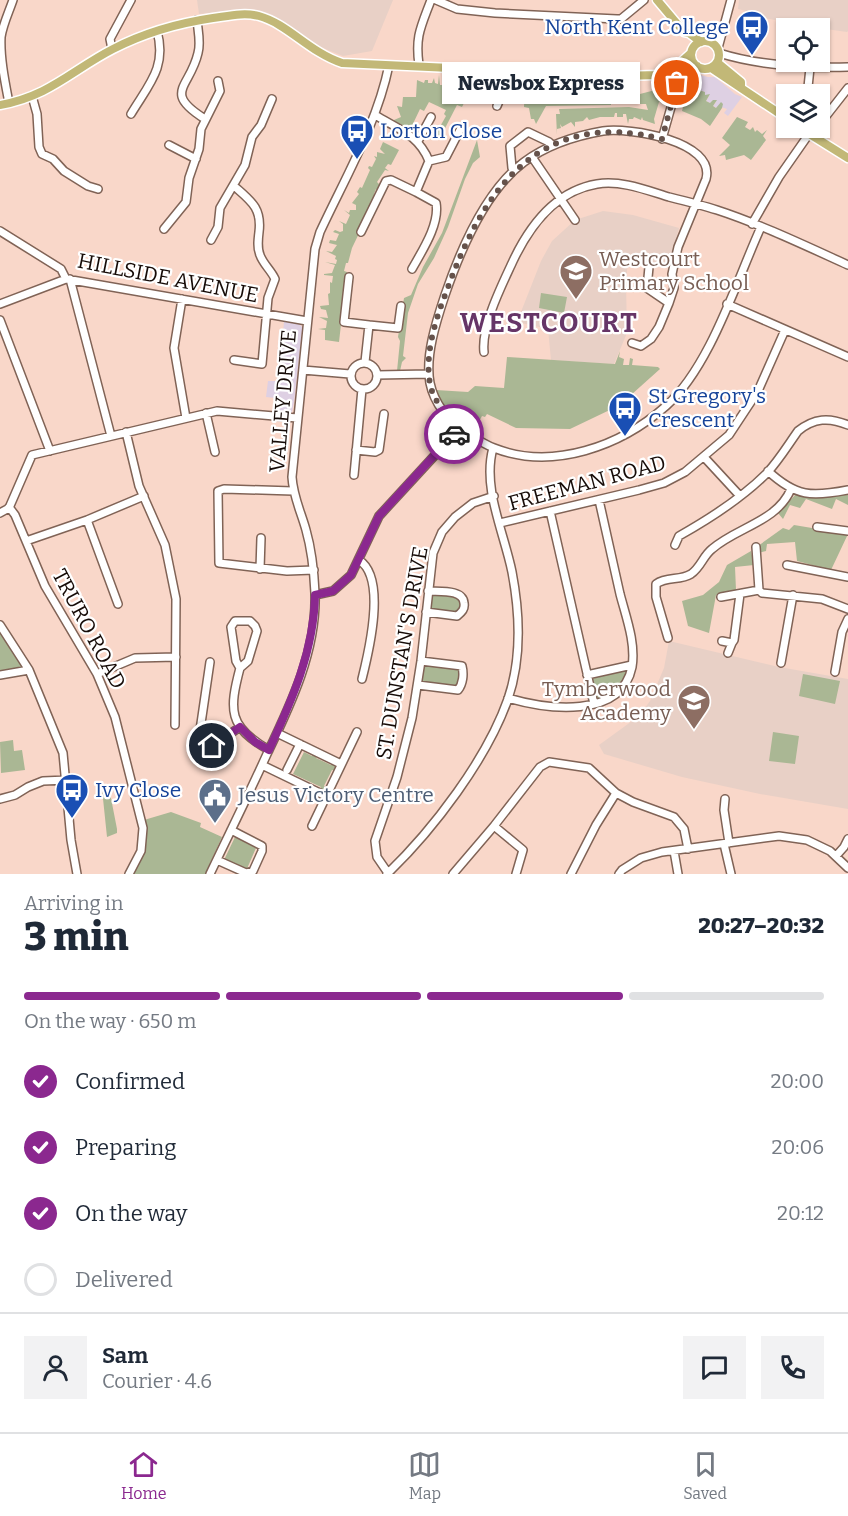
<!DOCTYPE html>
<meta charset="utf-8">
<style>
:root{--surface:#fff;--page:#f2f2f3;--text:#1f2937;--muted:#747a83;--line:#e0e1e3;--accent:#8b288f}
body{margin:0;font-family:Bitter,serif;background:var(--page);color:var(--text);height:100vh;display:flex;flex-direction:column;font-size:22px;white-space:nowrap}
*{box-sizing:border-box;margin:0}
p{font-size:20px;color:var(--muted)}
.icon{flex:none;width:33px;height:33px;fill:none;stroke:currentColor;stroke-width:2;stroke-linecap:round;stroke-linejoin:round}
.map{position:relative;height:874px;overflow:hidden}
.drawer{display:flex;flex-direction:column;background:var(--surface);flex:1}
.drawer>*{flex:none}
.tools{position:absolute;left:776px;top:18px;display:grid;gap:12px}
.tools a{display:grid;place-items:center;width:54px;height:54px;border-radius:0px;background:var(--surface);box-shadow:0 2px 4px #0004;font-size:30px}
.pin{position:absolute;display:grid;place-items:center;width:51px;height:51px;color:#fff;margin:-26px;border:3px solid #fff;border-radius:50%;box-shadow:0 2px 6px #0007}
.courier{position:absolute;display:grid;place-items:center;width:60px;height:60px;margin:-30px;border:4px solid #8b288f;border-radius:50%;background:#fff;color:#222;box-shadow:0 2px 8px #0007}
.bubble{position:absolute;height:42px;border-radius:0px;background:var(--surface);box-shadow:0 2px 4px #0004;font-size:20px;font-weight:800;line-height:42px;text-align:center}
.head em{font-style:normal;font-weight:800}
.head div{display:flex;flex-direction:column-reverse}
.head{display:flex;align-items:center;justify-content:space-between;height:102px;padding:0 24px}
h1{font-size:39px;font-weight:800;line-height:45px}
.bar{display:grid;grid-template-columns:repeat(4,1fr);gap:9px 6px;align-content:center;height:72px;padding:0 24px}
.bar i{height:8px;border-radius:4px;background:var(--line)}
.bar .on{background:var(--accent)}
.bar p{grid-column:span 4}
.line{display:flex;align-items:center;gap:15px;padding:0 24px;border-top:2px solid var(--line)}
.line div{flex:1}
.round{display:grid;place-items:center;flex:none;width:63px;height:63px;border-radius:0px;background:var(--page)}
ol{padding:0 24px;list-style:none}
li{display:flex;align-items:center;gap:18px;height:66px}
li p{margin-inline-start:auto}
li .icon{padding:6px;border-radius:50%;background:var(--accent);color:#fff;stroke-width:4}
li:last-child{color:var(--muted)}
li i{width:33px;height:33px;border:3px solid var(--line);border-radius:50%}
.tabs{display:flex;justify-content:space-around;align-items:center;height:84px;border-top:2px solid var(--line);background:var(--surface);font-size:16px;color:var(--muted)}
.tabs a{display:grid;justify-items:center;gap:3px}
.tabs .on{color:var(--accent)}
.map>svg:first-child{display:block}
.commercial{fill:#ded0e3}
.education{fill:#e8d0c6}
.green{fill:#aab794}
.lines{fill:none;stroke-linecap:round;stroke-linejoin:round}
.minor-casing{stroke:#806356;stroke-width:10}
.major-casing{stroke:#fff;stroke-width:11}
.minor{stroke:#fff;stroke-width:7}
.major{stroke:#c2b877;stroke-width:8}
.done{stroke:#65524b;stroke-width:6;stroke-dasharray:0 10.8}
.route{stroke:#8b288f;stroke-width:8}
.labels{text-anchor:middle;stroke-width:4.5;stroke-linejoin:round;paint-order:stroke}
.transit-label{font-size:21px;fill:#164399;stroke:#fff;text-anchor:start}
.education-label{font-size:21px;fill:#785e54;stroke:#fff;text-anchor:start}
.street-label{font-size:21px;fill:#160b07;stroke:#fff}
.service-label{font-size:21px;fill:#4e5e75;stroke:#fff;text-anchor:start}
.district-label{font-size:27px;font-weight:bold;letter-spacing:1.5px;fill:#663567;stroke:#fff}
</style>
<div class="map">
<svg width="848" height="874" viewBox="0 0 848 874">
<rect width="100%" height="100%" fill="#f9d7c9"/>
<path class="commercial" d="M689,72L708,77H715L735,94L742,97L728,116L724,113L727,109L721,107L722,104L717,108L713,106L716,102L710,103L706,101L709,96L704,95L705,92L694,90L690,96L686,95L687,92L680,90L685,76L684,73Z
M287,320L298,323L302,327V331L294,402L292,412L287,413L274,412L275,398L266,397L268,381H279L284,321Z"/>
<path class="education" d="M197,0H393L372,51L343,56L308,42L279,19L253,9L199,14Z
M739,0H848V31L847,32L826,29L825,64H806L803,62H819V28H786V61H784L785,50L781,49L784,33L779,32L780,21L759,17V14L738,9Z
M603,211L633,215L679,228L668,268L628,257L626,284L627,333L614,364L551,360L548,329L517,322L541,261L552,241L575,220Z
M669,641L779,667L848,679V809L760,794L682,777L604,754L599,745L639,716L650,701L664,668Z"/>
<path class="green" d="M439,75L440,85H442L443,81L449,82L450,76L451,89H455V85L459,89L462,87L463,83L464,86L473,87L474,91L488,86L485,102L465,101L462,107L457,105L441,136L445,140L438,136L437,132L446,116L444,114L446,110L429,102L424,111L420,109L410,130L394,122V120L401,117L397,106L402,107L403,97H416L417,80L424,83L425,80H428V83H432L434,78L435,83L438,84Z
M525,80L526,87H531L532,84H534V87L543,88V90L553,87V94L554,88L573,92L575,84V91L585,92L587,90L589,92L596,91V94H599L602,92H607V96H611V105L546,106L536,124L534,119H531L529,108L524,107Z
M695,88L697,89V92L699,90L705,92V95L710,94L706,101L710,103L713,100H717L713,106L716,108L721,102L723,104L722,108L710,126L701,119L682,111L686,95L690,96L692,89L694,90Z
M659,89L661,98L658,100L665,103L659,102L654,119L655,124L643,120L642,117L641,120L634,117L633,119H629L628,124L626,114H623V117H617V113H615L614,117H600L589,120L587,117L583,121L575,122V127L571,122L562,127L560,124L561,128L557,129V135L556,114H560L559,109L629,107L648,110L646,104H626V93L628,95L637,94V90L640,94Z
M737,117L748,122L745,127L750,130L753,127L755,132L757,130L762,134L767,130L763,136L766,140L751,160L744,155L726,160L725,155L719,156L730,145L722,138Z
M477,140L480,157L473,163L465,179L448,227L434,258L418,284L408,313L403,356L406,358L402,362L400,371H397L400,341L398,337L404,298L411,295L423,267L442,233Z
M383,142L399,150L391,165L388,164L385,168L389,171L385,170L377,182L381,186L379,191L376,189L374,194L377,196L352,248L348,263H346L344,271L347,272L339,342L325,340V330L318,329L326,328L327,321L319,317L328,318L326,310L321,309L320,306L329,305L328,294L330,293V282L332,283L333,276L324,275V274L332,273L335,265L325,262L336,264L337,260L335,259L336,256L326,251L332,252L337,245L329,243L330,240L336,241L339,234L333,232L335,230L340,232L343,231V224L339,221L346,224L350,215L344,210L349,213L350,210H356V205L352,203L359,194L357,192L360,187L362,188L370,170L368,168L369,166L372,167L376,159L374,156L377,157V152L385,154L380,149Z
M541,293L567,297L564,313L539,308Z
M620,351L619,357L624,359L623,365H629L630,358L633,359L632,365L658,367L660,369L631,395L634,399L630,402L622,400L616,403V407L570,429L516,428L487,414L485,417L482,416L473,433C458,421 444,409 436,390L468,392L475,386L504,388L507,357L615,364Z
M796,494L823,498L848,494V505L836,499L832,509L806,499L800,508L790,505L783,519L778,513Z
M794,525L848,534L831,570L797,561L795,542L767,544L766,551L758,553V546L783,528L789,530Z
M751,551L754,565L735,567L736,590L716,595L709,633L688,626L682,601L703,595L719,582L727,565Z
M433,593L452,595L462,600L461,610L457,614L430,611Z
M0,630L24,668L0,672Z
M424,663L460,668V687L422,684Z
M628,669C623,686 613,692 597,699L592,679Z
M803,674L840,681L835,704L799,696Z
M773,732L799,736L795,764L769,761Z
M13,740L14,751L22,750L25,770L1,773L0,742Z
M304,752L312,756L313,753L317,754L316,758L331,765L333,762L335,763V771L332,770L324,786L327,788L325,792L319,791L321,787L293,774Z
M102,789H107L110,793L117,829V833L107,837Z
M171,812L201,823L200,827L222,837L205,874H133C145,857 147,840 144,820Z
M235,837L256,848L246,871L224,860Z"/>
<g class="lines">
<defs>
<path id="minor" d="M436,0L457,9L495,13L617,19H621L644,0
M197,20C198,31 201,43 198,53C190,88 162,92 205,119
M707,41L722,34
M718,48L731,0
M112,49L110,39L131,0
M719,53C760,66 805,68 848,67
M419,65C415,36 421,27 431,0
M808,87L810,68
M32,96L37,114L39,147L42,154L53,159L64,171L88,186L98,189
M9,103C5,82 0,58 1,37C3,24 9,12 13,0
M497,106L512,70
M131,114C149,84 167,67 157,31
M375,115C398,129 419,135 429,161
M819,125L848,88
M662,139L677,86L673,69
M418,141L431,117
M169,145L196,159
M532,157L575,220
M514,170L512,168L510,146L528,132L549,142L552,145
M752,224L779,177L809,134
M164,229L186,202L189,178L199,149L201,129L220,91L218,81
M0,231L61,269L66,279L307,321
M361,232L386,181L391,180L416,192
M211,240L218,227L220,208L245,165L252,137L261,125L272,99
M649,267L647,288L669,303
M412,269C422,251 440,224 436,203L416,192L429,161L446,157L461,128
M349,277L344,322L369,325
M70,279L111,436
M182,299L174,348L186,418
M0,304L66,279
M727,304L848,357
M0,320L50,451
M632,343L641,346L651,339L659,327L669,303L674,288L672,274L678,247L706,179C716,141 629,127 603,131C574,136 547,145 524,162C485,191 460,251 445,295C436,322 425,356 430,383C434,403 449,422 465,432C475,438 484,444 494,448C553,471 621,446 666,406C710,367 736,282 761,227
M484,352C481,326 502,285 513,261C530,225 555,191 597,184C621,180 646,190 669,197C685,201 701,205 717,210C760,224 806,246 848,265
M234,360L262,364L268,298L275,279C271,270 263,264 260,255C257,248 258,240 259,232C262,208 251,201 234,186
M365,362L369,325L398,328L401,306
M351 376a13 13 0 1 1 26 0a13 13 0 1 1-26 0Z
M303,370L350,374
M377,375L429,374
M206,413L215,452
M126,432L139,486L165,545L176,599L175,725
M356,450L375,452L379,450L384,414
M704,457L740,496
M768,471C796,497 812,497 848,490
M354,475L362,389
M293,491L224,489L218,491L219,563L287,571L314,570
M9,507L15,515L45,586L97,674L115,717L143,828L141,851L129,874
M550,511L594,704
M0,513L9,508L32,455L217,411L297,418
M87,520L118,604
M500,523L639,490L664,483L685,472L729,435L758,391L785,330
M817,527L848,531
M26,541L87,520L144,496
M675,545L679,536C711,518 741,499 767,473C779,460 788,445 798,431C814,418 829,417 848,425
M756,547L759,590
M359,560C387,578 369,651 362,679
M787,565L848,577
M260,569L261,538
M315,595L333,591L351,575L379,516L459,429
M721,597L759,590L762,593L822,599L848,609
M426,612L457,616C462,612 465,609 464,603C463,589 439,592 428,591
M0,625L29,670L63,753L71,840L77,874
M668,638L656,597V584C667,576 680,581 691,574C701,567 703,556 712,549C737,527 777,522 791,489
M722,641L732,643L734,640L740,594
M728,653L732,643
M210,662L199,737L204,745L211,747L240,727
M781,663L793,595
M240,668L248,661L257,631L255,626L250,621H235L231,627L236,661L240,668C229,710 228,727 269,750
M835,672L842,632L848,619
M97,674L135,658L176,657
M0,675L29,670
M587,675L632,665
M418,685L458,690C463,684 464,674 462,666L421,661
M508,698C546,709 621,720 632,667C636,643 626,617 620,594C613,563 606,531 599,500
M277,733L341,764
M262,765L326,796
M287,770L300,744
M0,799L15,795L28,787L43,781L67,780
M725,799L724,810L729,843
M312,826L357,732
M494,826L523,850L516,874
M724,844L731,874
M674,851L678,874
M836,856L844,847L848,839
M217,860L246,873L253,871L262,851V846L231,830
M388,873L377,857L375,841L397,777L412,718L421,661L433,553L442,532L455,517L473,503L494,496
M210,874C229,834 249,794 267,754C291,704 317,650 315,593C314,572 312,551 306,530C301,512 293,496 292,477L315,249L320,232C345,178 377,124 389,65
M387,874C433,830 487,759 508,699C522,658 520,614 512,572C504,532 482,488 493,448
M453,874L494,826L540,767L549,762L589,768L616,793L633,802L674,817L684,829L688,849
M571,874L596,825L616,793
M619,874L622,870L641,858L662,852L779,836L807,840L830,851L848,868"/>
<path id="major" d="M657,0L684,32L689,33L701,42
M691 55a14 14 0 1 1 28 0a14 14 0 1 1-28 0Z
M718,63L741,82V87
M668,68L680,63L690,54
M711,68L786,118
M0,105C50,96 72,70 113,49C144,33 179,23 213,18C228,16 244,12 259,16C288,24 309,52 342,63L623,76L656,75L697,66
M800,128L848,158"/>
</defs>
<use href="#minor" class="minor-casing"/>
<use href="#major" class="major-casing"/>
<use href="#minor" class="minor"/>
<use href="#major" class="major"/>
</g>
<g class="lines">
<path class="done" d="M454,434L459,429C449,414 436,406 431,388C423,357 436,318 447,290C484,187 541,108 662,139L677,83"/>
<path class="route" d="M212,746L240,727L255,742L269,750C292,700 314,651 315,595L333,591L351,575L379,516L454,434"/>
</g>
<defs>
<symbol id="bus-pin" viewBox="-11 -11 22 30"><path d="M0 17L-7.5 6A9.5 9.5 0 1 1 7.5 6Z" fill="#1a4fb4" stroke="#fff"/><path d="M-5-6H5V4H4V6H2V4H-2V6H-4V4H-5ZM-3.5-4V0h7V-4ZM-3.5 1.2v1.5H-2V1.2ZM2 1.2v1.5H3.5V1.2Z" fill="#fff"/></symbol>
<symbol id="school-pin" viewBox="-11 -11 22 30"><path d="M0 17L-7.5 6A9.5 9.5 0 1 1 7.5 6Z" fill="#8d6e63" stroke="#fff"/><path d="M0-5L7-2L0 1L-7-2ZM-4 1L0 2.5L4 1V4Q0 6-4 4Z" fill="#fff"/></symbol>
<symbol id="civic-pin" viewBox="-11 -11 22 30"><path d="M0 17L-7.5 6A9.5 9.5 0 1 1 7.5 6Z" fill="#5c6f8a" stroke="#fff"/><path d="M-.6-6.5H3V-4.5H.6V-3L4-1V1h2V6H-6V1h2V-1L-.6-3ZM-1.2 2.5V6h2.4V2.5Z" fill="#fff"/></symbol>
</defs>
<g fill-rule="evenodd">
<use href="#bus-pin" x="733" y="8" width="38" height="52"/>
<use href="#bus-pin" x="338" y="112" width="38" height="52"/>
<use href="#school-pin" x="557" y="252" width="38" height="52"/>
<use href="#bus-pin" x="606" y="389" width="38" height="52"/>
<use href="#school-pin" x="675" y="682" width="38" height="52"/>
<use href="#bus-pin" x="53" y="771" width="38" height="52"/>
<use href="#civic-pin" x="196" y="776" width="38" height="52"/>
</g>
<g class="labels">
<g class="transit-label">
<text x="729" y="34" text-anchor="end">North Kent College</text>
<text x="380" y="138">Lorton Close</text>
<text x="648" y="403">St Gregory's<tspan x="648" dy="24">Crescent</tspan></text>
<text x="95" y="797">Ivy Close</text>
</g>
<g class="education-label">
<text x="599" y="266">Westcourt<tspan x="599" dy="24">Primary School</tspan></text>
<text x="671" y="696" text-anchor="end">Tymberwood<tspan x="671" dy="24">Academy</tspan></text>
</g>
<g class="street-label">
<text transform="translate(168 278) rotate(11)" y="7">HILLSIDE AVENUE</text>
<text transform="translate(283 401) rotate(-85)" y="7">VALLEY DRIVE</text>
<text transform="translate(587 483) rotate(-15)" y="7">FREEMAN ROAD</text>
<text transform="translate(89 629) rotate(62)" y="7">TRURO ROAD</text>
<text transform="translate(402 653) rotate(-80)" y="7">ST. DUNSTAN'S DRIVE</text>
</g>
<g class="service-label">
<text x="238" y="802">Jesus Victory Centre</text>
</g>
<g class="district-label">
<text x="549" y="332">WESTCOURT</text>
</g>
</g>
</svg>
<div class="tools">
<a><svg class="icon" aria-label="locate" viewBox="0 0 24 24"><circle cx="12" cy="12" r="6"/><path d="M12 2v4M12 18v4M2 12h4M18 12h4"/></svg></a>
<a><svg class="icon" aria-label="layers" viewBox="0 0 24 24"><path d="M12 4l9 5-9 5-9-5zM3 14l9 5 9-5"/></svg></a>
</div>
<div class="pin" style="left:677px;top:83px;background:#ea580c"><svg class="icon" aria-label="bag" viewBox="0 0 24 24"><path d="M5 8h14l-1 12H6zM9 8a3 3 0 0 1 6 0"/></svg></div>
<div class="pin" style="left:212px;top:746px;background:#1f2937"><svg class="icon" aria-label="home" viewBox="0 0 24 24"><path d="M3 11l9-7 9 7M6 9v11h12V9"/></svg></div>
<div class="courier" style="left:454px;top:434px"><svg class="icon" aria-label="car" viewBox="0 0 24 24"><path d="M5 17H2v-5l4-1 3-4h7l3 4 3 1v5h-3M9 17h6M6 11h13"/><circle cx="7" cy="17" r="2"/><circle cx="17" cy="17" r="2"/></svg></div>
<div class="bubble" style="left:442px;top:62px;width:198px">Newsbox Express</div>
</div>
<section class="drawer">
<div class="head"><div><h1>3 min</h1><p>Arriving in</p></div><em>20:27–20:32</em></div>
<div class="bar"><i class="on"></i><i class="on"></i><i class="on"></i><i></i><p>On the way · 650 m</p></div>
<ol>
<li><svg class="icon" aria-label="check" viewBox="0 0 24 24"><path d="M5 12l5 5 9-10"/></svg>Confirmed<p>20:00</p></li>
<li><svg class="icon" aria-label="check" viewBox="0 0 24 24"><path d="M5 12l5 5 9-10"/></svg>Preparing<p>20:06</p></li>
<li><svg class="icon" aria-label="check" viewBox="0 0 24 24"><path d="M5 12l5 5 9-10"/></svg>On the way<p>20:12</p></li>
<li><i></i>Delivered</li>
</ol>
<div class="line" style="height:108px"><a class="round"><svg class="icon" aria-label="person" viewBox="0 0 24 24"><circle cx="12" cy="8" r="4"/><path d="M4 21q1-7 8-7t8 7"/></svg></a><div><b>Sam</b><p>Courier · 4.6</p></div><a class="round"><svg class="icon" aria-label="chat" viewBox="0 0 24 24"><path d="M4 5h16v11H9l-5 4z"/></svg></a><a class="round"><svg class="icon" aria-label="phone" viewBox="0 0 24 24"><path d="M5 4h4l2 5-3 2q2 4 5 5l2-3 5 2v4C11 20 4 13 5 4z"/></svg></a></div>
</section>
<nav class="tabs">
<a class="on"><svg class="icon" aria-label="home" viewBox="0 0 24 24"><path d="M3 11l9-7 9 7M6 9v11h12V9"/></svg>Home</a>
<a><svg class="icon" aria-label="map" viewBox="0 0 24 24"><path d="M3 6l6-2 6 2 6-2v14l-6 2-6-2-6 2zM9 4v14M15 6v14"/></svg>Map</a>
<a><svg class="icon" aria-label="saved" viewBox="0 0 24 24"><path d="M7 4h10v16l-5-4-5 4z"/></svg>Saved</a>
</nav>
